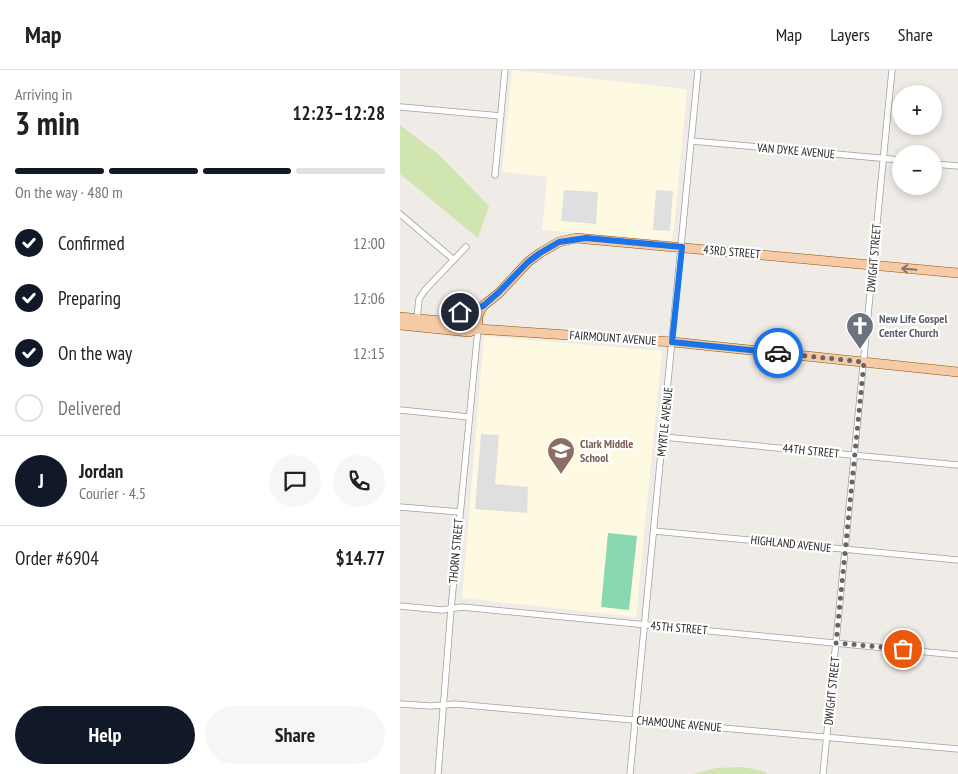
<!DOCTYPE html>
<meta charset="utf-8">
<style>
:root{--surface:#fff;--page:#f6f6f6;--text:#202124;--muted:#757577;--line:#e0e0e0;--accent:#111827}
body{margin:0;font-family:"PT Sans Narrow",sans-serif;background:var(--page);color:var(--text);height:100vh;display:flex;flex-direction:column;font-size:19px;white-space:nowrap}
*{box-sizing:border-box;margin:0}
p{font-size:16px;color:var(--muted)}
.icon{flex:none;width:28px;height:28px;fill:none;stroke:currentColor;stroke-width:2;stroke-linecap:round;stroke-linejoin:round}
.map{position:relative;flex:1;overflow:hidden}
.side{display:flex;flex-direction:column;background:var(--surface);width:400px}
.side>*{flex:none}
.fabs{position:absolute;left:492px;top:15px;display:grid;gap:10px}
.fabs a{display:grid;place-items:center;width:50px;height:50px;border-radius:50%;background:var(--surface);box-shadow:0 2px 8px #0003;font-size:25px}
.pin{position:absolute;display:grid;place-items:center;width:42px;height:42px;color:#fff;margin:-21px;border:2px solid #fff;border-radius:50%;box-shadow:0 1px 5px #0007}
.courier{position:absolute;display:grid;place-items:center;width:50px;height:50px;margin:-25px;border:4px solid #1a73e8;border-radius:50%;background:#fff;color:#222;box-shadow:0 1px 6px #0007}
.head em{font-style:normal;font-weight:600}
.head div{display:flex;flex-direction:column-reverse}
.head{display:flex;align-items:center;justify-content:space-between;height:85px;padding:0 15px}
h1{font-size:32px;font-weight:600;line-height:38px}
.bar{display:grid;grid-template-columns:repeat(4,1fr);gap:8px 5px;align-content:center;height:60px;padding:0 15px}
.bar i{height:6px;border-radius:4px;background:var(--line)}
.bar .selected{background:var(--accent)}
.bar p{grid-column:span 4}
.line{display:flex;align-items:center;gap:12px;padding:0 15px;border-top:1px solid var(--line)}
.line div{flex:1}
.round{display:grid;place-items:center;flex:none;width:52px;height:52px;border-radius:26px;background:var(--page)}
ol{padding:0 15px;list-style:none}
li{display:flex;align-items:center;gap:15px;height:55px}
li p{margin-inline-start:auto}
li .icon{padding:5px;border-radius:50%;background:var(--accent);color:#fff;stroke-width:4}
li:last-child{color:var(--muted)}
li i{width:28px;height:28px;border:2px solid var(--line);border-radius:50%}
.cta{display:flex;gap:10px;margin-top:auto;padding:10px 15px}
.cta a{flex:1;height:58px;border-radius:30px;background:var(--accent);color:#fff;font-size:20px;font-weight:600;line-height:58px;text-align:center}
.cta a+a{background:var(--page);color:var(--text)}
header{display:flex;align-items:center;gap:30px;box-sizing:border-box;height:70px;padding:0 25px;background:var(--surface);border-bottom:1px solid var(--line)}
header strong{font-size:24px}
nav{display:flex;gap:28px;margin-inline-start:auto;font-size:18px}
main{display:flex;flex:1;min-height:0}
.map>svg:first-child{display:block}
.education{fill:#fdfae1}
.grass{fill:#d0e5af}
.pitch{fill:#89d8b1}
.parking{fill:#dfdfdf}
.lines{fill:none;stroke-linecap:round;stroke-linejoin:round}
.street-casing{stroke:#a0a0a0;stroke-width:7}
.primary-casing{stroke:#8f550b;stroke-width:10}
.street{stroke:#fff;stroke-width:5.5}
.primary{stroke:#f5caa4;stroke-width:9}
.oneway{stroke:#8a7462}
.done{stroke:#686665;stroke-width:5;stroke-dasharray:0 9}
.route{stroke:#1a73e8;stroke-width:6}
.labels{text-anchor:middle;stroke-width:4.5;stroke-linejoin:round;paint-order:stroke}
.street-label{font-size:12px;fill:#1f1f1f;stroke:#fff}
.worship-label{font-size:12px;font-weight:bold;fill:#5b616d;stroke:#fff;text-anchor:start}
.education-label{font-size:12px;font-weight:bold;fill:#785e54;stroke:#fff;text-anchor:start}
</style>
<header>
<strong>Map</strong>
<nav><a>Map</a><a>Layers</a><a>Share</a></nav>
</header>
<main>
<section class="side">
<div class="head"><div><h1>3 min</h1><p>Arriving in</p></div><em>12:23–12:28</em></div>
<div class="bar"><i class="selected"></i><i class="selected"></i><i class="selected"></i><i></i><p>On the way · 480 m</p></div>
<ol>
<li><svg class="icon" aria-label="check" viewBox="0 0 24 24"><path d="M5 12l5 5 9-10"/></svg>Confirmed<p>12:00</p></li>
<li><svg class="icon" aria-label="check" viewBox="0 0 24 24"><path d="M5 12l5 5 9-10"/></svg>Preparing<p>12:06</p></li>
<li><svg class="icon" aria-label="check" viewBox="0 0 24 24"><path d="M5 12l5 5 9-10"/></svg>On the way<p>12:15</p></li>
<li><i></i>Delivered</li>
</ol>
<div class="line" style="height:90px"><b class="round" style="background:var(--accent);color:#fff">J</b><div><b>Jordan</b><p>Courier · 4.5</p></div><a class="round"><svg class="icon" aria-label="chat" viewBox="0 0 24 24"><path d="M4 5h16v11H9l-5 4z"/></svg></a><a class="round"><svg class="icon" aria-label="phone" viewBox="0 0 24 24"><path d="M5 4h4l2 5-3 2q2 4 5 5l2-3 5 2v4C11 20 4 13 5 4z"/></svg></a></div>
<div class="line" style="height:65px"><div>Order #6904</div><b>$14.77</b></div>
<div class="cta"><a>Help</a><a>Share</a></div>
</section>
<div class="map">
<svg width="558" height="704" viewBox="0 0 558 704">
<rect width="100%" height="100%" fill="#efebe6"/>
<path class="education" d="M112,0L287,19L274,159L271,171L142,160L147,107L102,102Z
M84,266L262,281L236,547L62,528Z"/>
<path class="grass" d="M0,55L38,84L89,136L78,168L0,104Z
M343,697L366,702V704H294L316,698Z"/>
<path class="pitch" d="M208,463L237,466L229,540L201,537Z"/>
<path class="parking" d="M164,120L198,122L196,154L161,151Z
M256,120L273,121L270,161L253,160Z
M81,364L99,365L95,414L128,417L127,443L75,439Z"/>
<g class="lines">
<defs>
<path id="street" d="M1,37L101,46
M292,71L501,90
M534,94L558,96
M95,105L105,0
M0,144L54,190
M17,249L19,229L25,220L66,177
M0,340L69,347
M263,367L558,395
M0,437L60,442
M254,461L558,490
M0,536L42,540L62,537L558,585
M0,634L31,636L55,634L558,679
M38,704L51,539L78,259
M230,704L298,0
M423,704L492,0"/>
<path id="primary" d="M0,247L71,254L78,259
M42,250L83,236L99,223L128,192L140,183L159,172L176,168L558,203
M0,255L69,262L78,259L273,272L558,302
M78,259V245L83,236"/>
</defs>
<use href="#street" class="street-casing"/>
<use href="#primary" class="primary-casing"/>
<use href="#street" class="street"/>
<use href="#primary" class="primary"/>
</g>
<defs><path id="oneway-shaft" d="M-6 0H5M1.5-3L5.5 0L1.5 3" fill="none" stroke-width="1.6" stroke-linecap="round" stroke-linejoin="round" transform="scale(1.25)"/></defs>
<use class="oneway" href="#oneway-shaft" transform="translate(509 199) rotate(-175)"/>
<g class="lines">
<path class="done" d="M378,283L464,292L436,573L503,579"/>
<path class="route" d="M60,242L83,236L98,223L128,192L140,183L159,172L186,168L282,177L272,272L378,283"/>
</g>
<defs>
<symbol id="church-pin" viewBox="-11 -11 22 30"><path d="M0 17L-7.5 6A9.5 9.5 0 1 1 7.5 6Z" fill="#6b7280" stroke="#fff"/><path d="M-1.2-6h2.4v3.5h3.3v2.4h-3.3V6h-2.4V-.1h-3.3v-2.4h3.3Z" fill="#fff"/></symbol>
<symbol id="school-pin" viewBox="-11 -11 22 30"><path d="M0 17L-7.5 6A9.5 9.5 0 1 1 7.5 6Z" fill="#8d6e63" stroke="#fff"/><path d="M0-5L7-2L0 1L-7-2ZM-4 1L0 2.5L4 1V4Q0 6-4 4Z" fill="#fff"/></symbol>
</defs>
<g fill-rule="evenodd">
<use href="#church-pin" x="444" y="240" width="32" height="43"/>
<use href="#school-pin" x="145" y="365" width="32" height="43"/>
</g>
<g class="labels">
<g class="street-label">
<text transform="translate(396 81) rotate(5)" y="4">VAN DYKE AVENUE</text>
<text transform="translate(332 182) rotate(5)" y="4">43RD STREET</text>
<text transform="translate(474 188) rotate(-85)" y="4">DWIGHT STREET</text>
<text transform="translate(213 268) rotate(4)" y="4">FAIRMOUNT AVENUE</text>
<text transform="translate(265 352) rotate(-84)" y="4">MYRTLE AVENUE</text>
<text transform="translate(411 381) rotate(6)" y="4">44TH STREET</text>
<text transform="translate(391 474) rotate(6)" y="4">HIGHLAND AVENUE</text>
<text transform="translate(56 481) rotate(-85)" y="4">THORN STREET</text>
<text transform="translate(279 558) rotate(5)" y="4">45TH STREET</text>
<text transform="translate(432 621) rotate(-84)" y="4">DWIGHT STREET</text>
<text transform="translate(279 654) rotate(5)" y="4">CHAMOUNE AVENUE</text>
</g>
<g class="worship-label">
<text x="479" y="253">New Life Gospel<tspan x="479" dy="14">Center Church</tspan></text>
</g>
<g class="education-label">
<text x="180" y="378">Clark Middle<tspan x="180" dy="14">School</tspan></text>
</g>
</g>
</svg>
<div class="fabs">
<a>+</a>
<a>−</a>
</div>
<div class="pin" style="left:503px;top:579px;background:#ea580c"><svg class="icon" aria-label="bag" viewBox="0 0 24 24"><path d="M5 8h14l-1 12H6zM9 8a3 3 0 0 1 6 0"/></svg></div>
<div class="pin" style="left:60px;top:242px;background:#1f2937"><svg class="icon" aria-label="home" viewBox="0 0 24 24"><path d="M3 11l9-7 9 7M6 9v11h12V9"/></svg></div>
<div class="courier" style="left:378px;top:283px"><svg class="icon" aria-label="car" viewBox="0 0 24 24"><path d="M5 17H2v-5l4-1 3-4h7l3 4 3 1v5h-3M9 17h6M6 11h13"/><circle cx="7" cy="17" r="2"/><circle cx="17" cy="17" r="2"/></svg></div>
</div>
</main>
